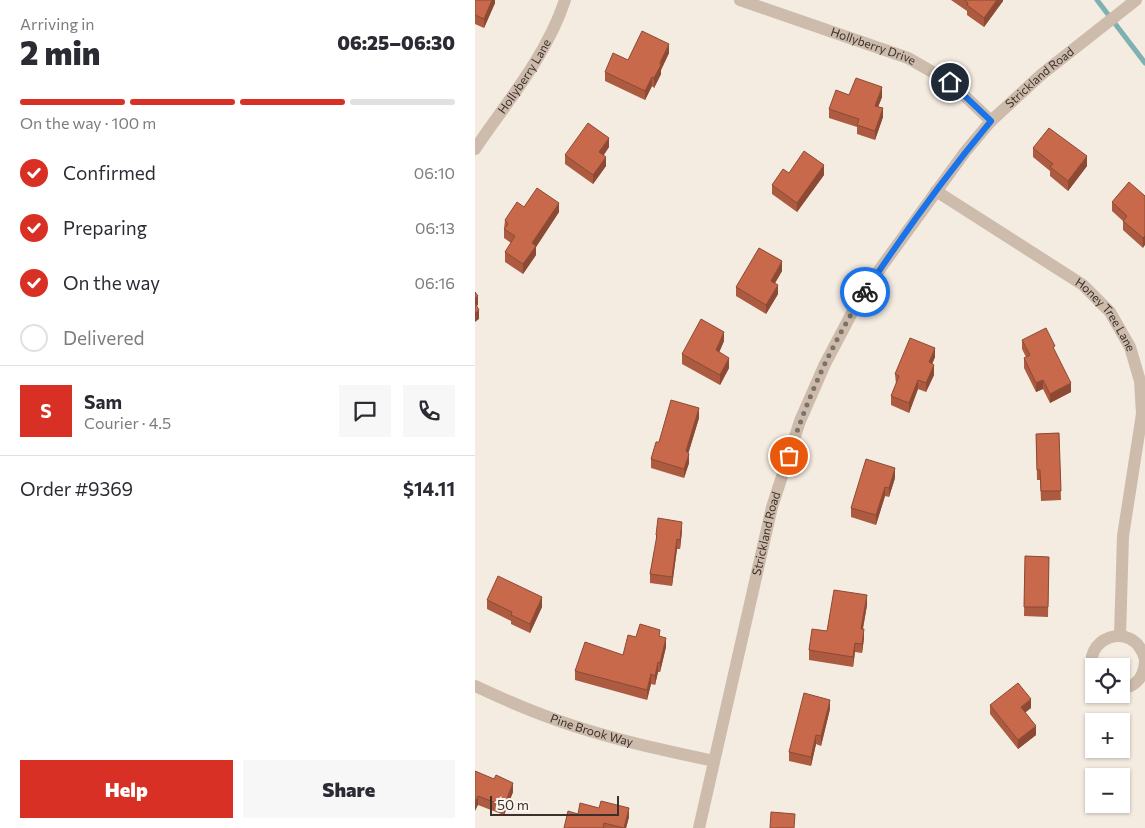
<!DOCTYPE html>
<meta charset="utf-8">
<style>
:root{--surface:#fff;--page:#f7f7f7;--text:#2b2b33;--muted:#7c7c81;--line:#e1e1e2;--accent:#d93025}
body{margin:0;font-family:Commissioner,sans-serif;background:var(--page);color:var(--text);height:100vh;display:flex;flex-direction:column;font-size:19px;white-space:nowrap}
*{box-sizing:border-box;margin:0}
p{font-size:16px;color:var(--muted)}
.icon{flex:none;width:28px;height:28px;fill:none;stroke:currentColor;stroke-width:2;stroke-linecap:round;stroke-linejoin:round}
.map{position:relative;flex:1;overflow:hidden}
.side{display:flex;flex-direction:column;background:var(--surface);width:475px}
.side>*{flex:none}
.fabs{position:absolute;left:610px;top:658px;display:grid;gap:10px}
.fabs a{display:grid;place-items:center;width:45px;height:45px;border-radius:0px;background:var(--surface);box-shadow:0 1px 4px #0004;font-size:25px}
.scale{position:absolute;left:15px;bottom:12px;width:129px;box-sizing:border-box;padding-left:5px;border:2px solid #3b302b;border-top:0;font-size:14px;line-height:18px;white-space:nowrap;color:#3b302b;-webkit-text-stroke:4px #fbf5ee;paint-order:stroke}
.pin{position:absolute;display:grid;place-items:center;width:42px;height:42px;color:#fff;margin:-21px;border:2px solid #fff;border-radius:50%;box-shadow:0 1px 5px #0007}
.courier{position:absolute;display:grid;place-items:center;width:50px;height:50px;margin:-25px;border:4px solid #1a73e8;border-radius:50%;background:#fff;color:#222;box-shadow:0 1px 6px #0007}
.overview em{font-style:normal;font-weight:800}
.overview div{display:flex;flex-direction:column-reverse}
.overview{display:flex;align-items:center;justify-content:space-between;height:85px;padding:0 20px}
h1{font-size:32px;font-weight:800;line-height:38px}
.bar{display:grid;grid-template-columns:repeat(4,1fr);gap:8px 5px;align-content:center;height:60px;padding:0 20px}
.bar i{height:6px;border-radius:4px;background:var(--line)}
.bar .current{background:var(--accent)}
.bar p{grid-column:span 4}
.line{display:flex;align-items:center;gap:12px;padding:0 20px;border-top:1px solid var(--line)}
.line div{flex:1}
.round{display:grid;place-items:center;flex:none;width:52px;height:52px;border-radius:0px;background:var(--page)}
ol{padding:0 20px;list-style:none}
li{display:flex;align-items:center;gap:15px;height:55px}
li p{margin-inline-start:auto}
li .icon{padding:5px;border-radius:50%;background:var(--accent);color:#fff;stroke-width:4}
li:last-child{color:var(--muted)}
li i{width:28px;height:28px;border:2px solid var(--line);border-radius:50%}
.primary-button{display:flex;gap:10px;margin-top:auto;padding:10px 20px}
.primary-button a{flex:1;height:58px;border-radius:0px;background:var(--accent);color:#fff;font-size:20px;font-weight:800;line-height:58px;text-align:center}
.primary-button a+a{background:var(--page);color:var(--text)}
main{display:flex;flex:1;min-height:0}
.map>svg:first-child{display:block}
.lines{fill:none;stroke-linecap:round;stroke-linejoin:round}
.stream{stroke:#7fb0b2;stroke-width:5}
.minor{stroke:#cdbbac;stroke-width:12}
.wall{fill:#ac5a40}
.shaded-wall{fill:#8c4a34}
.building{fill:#c8694b;stroke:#8c4a34}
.done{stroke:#7c716b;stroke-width:5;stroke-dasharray:0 9}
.route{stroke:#1a73e8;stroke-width:6}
.labels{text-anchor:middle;stroke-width:4.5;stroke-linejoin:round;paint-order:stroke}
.street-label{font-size:12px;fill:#3b302b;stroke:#fbf5ee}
</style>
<main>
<section class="side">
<div class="overview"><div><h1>2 min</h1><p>Arriving in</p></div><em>06:25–06:30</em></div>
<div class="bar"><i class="current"></i><i class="current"></i><i class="current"></i><i></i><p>On the way · 100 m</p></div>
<ol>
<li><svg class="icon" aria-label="check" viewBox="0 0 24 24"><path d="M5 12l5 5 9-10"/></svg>Confirmed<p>06:10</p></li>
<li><svg class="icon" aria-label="check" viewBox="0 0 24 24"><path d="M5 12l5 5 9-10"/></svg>Preparing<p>06:13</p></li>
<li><svg class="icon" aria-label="check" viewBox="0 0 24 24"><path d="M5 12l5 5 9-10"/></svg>On the way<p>06:16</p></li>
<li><i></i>Delivered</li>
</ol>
<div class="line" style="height:90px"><b class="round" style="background:var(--accent);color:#fff">S</b><div><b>Sam</b><p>Courier · 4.5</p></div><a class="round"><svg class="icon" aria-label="chat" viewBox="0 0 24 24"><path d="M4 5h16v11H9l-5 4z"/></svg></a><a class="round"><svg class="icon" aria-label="phone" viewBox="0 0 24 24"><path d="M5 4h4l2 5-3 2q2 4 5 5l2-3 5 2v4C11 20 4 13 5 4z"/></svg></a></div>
<div class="line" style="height:65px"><div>Order #9369</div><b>$14.11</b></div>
<div class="primary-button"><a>Help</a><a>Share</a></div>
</section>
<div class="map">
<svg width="670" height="828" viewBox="0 0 670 828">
<rect width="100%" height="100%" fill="#f4ebe1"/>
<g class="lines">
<path class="stream" d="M622,0L670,63"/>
<g class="minor">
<path id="s1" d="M265,0L433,58L475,82L516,121"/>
<path id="s2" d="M0,149C32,102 72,55 90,0"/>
<path id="s3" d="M461,191L608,285L635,312L655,347L665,381L667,414L648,536L645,635"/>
<path d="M619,674C604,639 658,617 670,659"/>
<path id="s4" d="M0,686C32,701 65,715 99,726C145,741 192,751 239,761"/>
<path d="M646,689C661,687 669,676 670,662"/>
<path id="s5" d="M224,828L297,507L325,421L350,364L379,309L407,266L490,152L516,121L567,74L661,0"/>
</g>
</g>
<path class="wall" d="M0,0H20V3L9,28L0,24Z
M476,0H528V1L509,27L492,15V11Z
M194,53L186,70V74L179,88L177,86L170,100L130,81V72L153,60Z
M374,95L407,97L403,107L408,117L400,140L382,134V127L354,118V109Z
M134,147L129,155L131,166L118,184L90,164V155Z
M558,148L612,166L593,191L575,176V171L558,157Z
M314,173L349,175L322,212L297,194V185Z
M670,196L668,248L648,230V221L637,211V202Z
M49,207L84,212L61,247V255L48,274L30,262V252L36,243L29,238V229L30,220Z
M307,271L300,283L303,294L291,314L261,296V287Z
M547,340L580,352L596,392L575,403L568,389L561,392L549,368V358L551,357L547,349Z
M249,341L244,352L254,368L245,385L207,364V354Z
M460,357L457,364L459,375L451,392L443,389L434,413L416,405V396L421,384L420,374Z
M224,418L213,454L214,463L209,478L176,468V459L184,442Z
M584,433L586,500L566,501L565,480H562L561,434Z
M420,478L414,497L410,496L401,525L376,517V508Z
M207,531L205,549H202L197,586L175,583V574L181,544V535Z
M550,556L574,557L573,617L549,616Z
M12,600L67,607L55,633L36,624V621L12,609Z
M392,605L388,629L389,638L387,653L380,652L378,667L334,660V650L352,631Z
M161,637H185L191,647L185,672H183L180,685L176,684L172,700L100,680V671L148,655Z
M515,705L556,708L550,712L561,735L543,749L515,714Z
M355,709L346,746L341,744L336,766L314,761V752Z
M0,771L38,792L29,815L3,805Z
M103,814L154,817L151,828H89Z"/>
<path class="shaded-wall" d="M17,0H20V3L9,28V19Z
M522,0H528V1L509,27V18Z
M194,44V53L186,70V74L179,88V78L185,63Z
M177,77V86L170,100V91Z
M407,87V97L400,115V106Z
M408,108V117L400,140V131Z
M134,138V147L124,161V152Z
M612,156V166L593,191V181Z
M131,157V166L118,184V175Z
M349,165V175L322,212V203Z
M84,203V212L61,247V255L48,274V264L57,243Z
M670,236V245L668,248V238Z
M307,261V271L296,290V281Z
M303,285V294L291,314V305Z
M3,296V305L0,307V298Z
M4,310V319L0,322V313Z
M249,332V341L241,360V350Z
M460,348V357L454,372V362Z
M254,358V368L245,385V375Z
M459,365V375L451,392V383Z
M443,380V389L434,413V403Z
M568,380V389L561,392V383Z
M596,383V392L575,403V394Z
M224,408V418L211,461V451Z
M214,454V463L209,478V469Z
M420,468V478L414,497V488Z
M410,487V496L401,525V515Z
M207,522V531L205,549V540Z
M202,539V549L197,586V577Z
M392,595V605L386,638V629Z
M67,597V607L55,633V624Z
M389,629V638L387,653V644Z
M191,638V647L185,672V663Z
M380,643V652L378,667V657Z
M183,662V672L180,685V676Z
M176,674V684L172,700V690Z
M556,699V708L546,716V707Z
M355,700V709L346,746V736Z
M561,726V735L543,749V740Z
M341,735V744L336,766V757Z
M38,783V792L29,815V806Z
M3,796V805L0,811V802Z
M154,808V817L151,828H149Z"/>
<path class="building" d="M0,0H17L9,19L0,15Z
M489,0H522L509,18L492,5L493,3Z
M167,31L194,44L185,63L186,65L179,78L177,77L170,91L130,72L138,53L153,60Z
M381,78L407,87L400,106L408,108L400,131L382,125L384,119L354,109L361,90L374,95Z
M113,123L134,138L124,152L131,157L118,175L90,155Z
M574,128L612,156L593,181L575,167L578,164L558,148Z
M329,151L349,165L322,203L297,185L308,169L314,173Z
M654,182L670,196V236L668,238L648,221L652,216L637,202Z
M62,188L84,203L57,243L61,246L48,264L30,252L40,236L29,229L33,224L30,220L42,202L49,207Z
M284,248L307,261L296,281L303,285L291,305L261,287Z
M0,292L3,296L0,298Z
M0,303L4,310L0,313Z
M226,319L249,332L241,350L254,358L245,375L207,354Z
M571,328L580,346L578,347L596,383L575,394L568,380L561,383L549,358L555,355L547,340Z
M435,338L460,348L454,362L459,365L451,383L443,380L434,403L416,396L424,376L420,374Z
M196,400L224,408L211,451L214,454L209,469L176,459L181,442H184Z
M584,433L586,491H566L565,470H562L561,434Z
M391,459L420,468L414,488L410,487L401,515L376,508Z
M183,518L207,522L205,540L202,539L197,577L175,574L182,535H181Z
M550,556L574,557L573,607H549Z
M23,576L67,597L55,624L36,615L37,612L12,600Z
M359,590L392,595L386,629H389L387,644L380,643L378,657L334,650L337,629L352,631Z
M165,624L185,630L184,636L191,638L185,663L183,662L180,676L176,674L172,690L100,671L110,642L148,655L153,635L161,637Z
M543,683L556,699L546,707L561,726L543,740L515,705Z
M329,693L355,700L346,736L341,735L336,757L314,752Z
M0,771L19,779L21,775L38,783L29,806L3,796L0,802Z
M126,801L154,808L149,828L129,823L128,828H89L93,811L103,814L105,803L124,808Z
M296,812L320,814L319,828H295Z"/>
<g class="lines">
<path class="done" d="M314,456C332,398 357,343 390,292"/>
<path class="route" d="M390,292C429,233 471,175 516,121L475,82"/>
</g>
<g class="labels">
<g class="street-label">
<text dy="4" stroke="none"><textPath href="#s1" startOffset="141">Hollyberry Drive</textPath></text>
<text dy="4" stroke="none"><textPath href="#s2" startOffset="88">Hollyberry Lane</textPath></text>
<text dy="4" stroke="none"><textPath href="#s5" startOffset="842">Strickland Road</textPath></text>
<text dy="4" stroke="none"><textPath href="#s3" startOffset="212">Honey Tree Lane</textPath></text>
<text dy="4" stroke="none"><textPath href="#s5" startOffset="302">Strickland Road</textPath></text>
<text dy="4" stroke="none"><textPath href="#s4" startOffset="125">Pine Brook Way</textPath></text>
</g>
</g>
</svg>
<div class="fabs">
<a><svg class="icon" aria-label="locate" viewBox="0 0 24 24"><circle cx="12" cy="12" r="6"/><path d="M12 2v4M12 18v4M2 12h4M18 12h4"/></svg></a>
<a>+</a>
<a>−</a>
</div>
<div class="scale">50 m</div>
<div class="pin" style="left:314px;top:456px;background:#ea580c"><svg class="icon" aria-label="bag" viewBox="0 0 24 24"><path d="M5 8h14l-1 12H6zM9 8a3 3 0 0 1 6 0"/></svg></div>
<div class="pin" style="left:475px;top:82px;background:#1f2937"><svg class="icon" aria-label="home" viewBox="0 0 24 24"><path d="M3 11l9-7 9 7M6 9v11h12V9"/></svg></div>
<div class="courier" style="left:390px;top:292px"><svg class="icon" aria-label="bike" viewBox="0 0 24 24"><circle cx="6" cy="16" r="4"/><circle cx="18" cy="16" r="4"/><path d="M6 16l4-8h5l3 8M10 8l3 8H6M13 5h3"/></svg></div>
</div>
</main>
